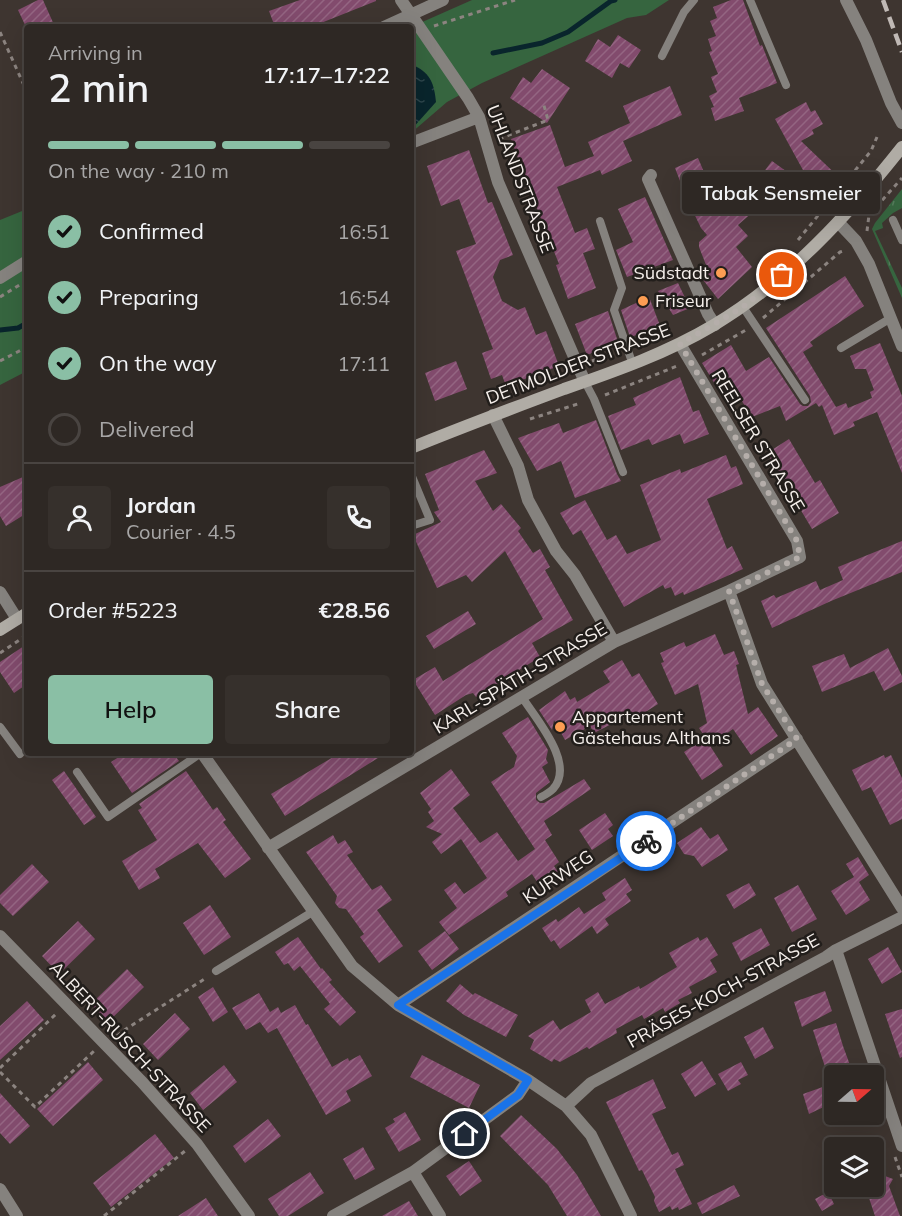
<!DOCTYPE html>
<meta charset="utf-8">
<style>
:root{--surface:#2e2824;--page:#36302c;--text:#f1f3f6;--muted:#a7a6a6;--line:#494441;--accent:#8abfa5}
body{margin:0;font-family:Mulish,sans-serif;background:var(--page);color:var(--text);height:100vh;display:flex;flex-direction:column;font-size:22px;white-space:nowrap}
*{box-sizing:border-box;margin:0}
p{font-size:20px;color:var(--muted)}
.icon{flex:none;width:33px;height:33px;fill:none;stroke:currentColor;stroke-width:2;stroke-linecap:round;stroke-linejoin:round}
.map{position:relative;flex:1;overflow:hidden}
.sheet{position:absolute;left:24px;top:24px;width:390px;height:732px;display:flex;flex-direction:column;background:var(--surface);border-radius:6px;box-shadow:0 6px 24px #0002,0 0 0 2px var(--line)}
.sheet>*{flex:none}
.needle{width:39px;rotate:70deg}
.controls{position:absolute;left:824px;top:1065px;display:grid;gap:12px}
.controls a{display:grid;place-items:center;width:60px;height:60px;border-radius:6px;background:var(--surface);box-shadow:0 6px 24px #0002,0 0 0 2px var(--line);font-size:30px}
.pin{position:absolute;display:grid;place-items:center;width:51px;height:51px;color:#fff;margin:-26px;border:3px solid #fff;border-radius:50%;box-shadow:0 2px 6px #0007}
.courier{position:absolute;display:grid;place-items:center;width:60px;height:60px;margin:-30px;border:4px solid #1a73e8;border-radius:50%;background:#fff;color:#222;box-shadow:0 2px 8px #0007}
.bubble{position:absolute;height:42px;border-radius:6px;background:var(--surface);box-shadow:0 6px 24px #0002,0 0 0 2px var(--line);font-size:20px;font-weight:600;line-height:42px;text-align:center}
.summary em{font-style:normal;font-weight:600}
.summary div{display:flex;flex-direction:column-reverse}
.summary{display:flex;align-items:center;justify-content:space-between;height:102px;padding:0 24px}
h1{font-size:39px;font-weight:600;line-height:45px}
.bar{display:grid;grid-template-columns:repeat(4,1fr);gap:9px 6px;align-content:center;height:72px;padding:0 24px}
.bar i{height:8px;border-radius:4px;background:var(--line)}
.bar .selected{background:var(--accent)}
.bar p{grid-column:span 4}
.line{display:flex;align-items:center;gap:15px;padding:0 24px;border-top:2px solid var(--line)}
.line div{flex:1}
.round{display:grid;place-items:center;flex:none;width:63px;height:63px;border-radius:6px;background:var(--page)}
ol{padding:0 24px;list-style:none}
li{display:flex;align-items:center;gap:18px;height:66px}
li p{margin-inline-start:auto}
li .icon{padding:6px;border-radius:50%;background:var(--accent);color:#111;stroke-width:4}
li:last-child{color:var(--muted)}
li i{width:33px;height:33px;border:3px solid var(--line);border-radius:50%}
.button{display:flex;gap:12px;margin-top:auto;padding:12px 24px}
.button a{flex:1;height:69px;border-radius:6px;background:var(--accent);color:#111;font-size:24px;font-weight:600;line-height:69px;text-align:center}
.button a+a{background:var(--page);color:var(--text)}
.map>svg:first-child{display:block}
.grass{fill:url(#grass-tufts)}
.green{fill:#36653f}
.water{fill:url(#water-ripples)}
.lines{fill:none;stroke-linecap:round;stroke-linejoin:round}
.stream{stroke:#09252c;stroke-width:5}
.building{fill:url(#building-hatch)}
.path{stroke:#8c8480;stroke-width:3;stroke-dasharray:4.5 4.5;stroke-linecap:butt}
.lane{stroke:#85827e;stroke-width:8}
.street{stroke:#85827e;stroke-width:12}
.secondary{stroke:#b0aca5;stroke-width:12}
.rail{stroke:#c0b9b5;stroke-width:4.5;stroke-dasharray:12 6;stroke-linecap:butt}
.done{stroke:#b5aeaa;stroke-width:6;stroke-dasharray:0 10.8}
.route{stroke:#1a73e8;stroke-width:8}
.poi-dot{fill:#fc9d53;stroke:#221e1b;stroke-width:2}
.labels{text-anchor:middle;stroke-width:5;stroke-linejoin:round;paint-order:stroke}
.street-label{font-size:18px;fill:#f5efeb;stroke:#221e1b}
.poi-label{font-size:18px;fill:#f5efeb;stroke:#221e1b;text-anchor:start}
</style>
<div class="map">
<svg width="902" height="1216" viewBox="0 0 902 1216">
<defs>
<pattern id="grass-tufts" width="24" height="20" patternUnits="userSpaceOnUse" patternTransform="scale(1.5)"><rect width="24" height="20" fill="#36653f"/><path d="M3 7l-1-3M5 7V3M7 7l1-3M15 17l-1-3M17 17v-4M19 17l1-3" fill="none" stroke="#547b5b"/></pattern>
<pattern id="water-ripples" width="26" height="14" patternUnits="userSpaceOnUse" patternTransform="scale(1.5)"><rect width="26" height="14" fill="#09252c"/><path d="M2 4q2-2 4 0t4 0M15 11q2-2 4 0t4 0" fill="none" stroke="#2d454b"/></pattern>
<pattern id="building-hatch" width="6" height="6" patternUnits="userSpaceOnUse" patternTransform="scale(1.5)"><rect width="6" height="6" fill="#824b6d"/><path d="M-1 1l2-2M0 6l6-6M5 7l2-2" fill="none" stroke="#946582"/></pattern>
</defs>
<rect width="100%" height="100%" fill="#3e3530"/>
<path class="grass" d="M902,189V208L893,213L882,223L883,228L875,231L902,288V298L872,229L875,223Z"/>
<path class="green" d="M472,0H669L646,15L627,18L482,83L447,102L411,133V27Z
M27,209V371L0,385V220Z"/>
<path class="water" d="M415,66C431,74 434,84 436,102L411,130V67Z"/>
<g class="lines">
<path class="stream" d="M493,53L542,43L568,32L611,1L615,0
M0,330L18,328L27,323"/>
</g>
<path class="building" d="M38,0H43L55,27H26L18,10Z
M300,0H376V1L311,27H275L269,11Z
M731,0H743L760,46L762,45L777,83L739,98L744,111L715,121L711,108L714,107L709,96L717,92L711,77L718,74L709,52L712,51L708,39L716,36L710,21L717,18L713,7Z
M618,35L641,50L629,68L620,63L612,78L585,61L598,39L610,47Z
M542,69L570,88L547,123L510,98L523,77L531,83Z
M670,86L682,115L623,141L632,161L602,175L600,170L557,187L575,233L587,228L595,249L583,253L596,288L568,299L556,265L559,264L528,186L511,139L550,125L565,167L594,156L588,142L630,123L623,106Z
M806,102L811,112L815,110L823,124L812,130L814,134L801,141L845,183L813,216L782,186L771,201L769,198L738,225L748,236L736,247L752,267L718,299L700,276L708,270L699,247V242L707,235L701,228L687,199L675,168L698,158L722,214L754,185L772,161L815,192L775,119Z
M469,150L488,203L492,202L513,255L500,260L493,277L502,301L518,310L525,307L536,335L546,331L559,366L506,386L502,375L491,379L482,353L493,349L456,251L476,244L459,199L441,206L427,166Z
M645,197L673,260L627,277L616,250L633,242L618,209Z
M845,276L864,306L810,342L813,346L803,352L836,407L846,403L848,408L872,398L870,392L874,390L866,369H855L850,356L880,343L902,396V473L877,412L853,422L855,426L834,435L822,405L819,407L816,403L786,421L780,406L752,417L738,395L726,402L702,363L731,345L746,371L769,357L800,404L803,406H808L811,402L810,396L766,328Z
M678,283L690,308L673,315L658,291Z
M649,297L661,328L641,337L640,334L630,337L621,310Z
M608,311L618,342L587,355L575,324Z
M456,361L467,389L435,401L425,373Z
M680,377L693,412L699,410L709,434L684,444L680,434L652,445L649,439L621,450L608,416L636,405L633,398Z
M596,420L617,474L621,481L575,498L561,461L537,471L518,438L559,423L563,433Z
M789,439L815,483L820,480L839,513L812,529L767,453Z
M484,450L497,473L475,481L493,511L501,504L521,528L518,531L533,553L540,549L550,567L545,570L573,620L532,643L540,657L476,697L473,693L466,695L435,715L413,680L435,667L443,681L543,619L505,551L472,582L466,575L437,588L413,535L441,522L434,512L439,510L425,474Z
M726,455L731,468L736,466L743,484L707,499L727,549L732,546L743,569L684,595L683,592L675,596L671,587L665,589L663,585L624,607L581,530L573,535L560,513L585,500L607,540L616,535L627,554L661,540L640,485L680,469L681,473Z
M23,477L27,484V513L6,526L0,516V487Z
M902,541V572L831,601L772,628L761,601L774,595L776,598L816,581L820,590L843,580L838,567Z
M468,611L476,624L434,649L426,636Z
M715,634L724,655L734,651L739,664L736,665L748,714L758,707L778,736L751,755L733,729L710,745L699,728L707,723L698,684L675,695L661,663L664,662L660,653L684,642L686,647Z
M27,644V684L14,693L0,672V662Z
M888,648L902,676V682L884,691L874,671L822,692L812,666L844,654L850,668Z
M622,660L632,677L639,673L658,704L636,718L633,713L594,733L590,726L565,740L554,720L552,730L539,710L565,691L570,700L575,697L577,702L610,682L603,671Z
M528,717L548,750L546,759L548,763L542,767L550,782L536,793V800L540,803H544L584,779L591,789L544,821L552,835L545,840L559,862L554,866L558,872L539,885L532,874L506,892L508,896L449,935L439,922L457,908L444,890L455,882L464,894L487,878L461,839L441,854L432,842L442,834L426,827L434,821L428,812L431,809L420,793L451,769L470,795L453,808L480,843L497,832L518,861L535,849L491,782L514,767L517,756L502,733Z
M705,738L723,766L702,780L684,752Z
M125,753H173L179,761L132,793L111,762Z
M340,753H386L285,816L271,794Z
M884,755L885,758L891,755L902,778V819L890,825L871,787L862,791L852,770Z
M64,771L96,817L84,825L52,780Z
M186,771L213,810L217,807L226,820L223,822L251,859L225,878L198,843L155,869L160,878L139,890L122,861L157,840L138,810L142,808L139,804Z
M605,813L613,825L608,829L613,836L592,850L579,830Z
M701,827L710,839L718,834L728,850L702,867L694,856L684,854L677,843Z
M333,835L338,844L345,840L353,852L347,855L372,890L381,885L392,900L377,910L403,946L379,963L360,937L364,934L346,909L339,908L335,903L337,896L306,852Z
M858,857L869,875L859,882L870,900L846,915L831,891L854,877L846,864Z
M32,864L49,882L13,916L0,903V895Z
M625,878L632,890L626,894L631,901L605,919L609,925L597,934L592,926L560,949L554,940L551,942L542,928L556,919L558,922L579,907L584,914L606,900L602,893Z
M749,883L756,895L734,909L726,895Z
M798,885L817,919L792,932L774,898Z
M210,905L231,937L204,955L183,923Z
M78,921L95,939L59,974L42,956Z
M761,928L770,945L741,961L732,943Z
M445,931L459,949L432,970L418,951Z
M298,937L321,969L322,968L332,980L329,982L356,1012L340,1026L324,1009L330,1004L300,966L294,971L288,963L284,965L275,952Z
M698,937L700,941L707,937L718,955L710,960L717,972L689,987L692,993L678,1000L680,1003L665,1012L663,1008L644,1019L642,1015L616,1029L617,1033L589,1049L587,1047L560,1062L554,1059L552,1062L530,1049L534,1040L528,1036L553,1020L560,1030L591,1012L585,1000L598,992L605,1004L639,986L640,989L677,967L669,953Z
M888,947L902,972L882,984L868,959Z
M127,969L144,987L108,1022L91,1004Z
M460,984L473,995L475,993L518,1015L506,1037L464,1015L446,1001Z
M213,987L228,1012L213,1022L198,997Z
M825,991L832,1011L802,1027L794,1002Z
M259,993L270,1012L278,1007L281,1013L295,1005L306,1025L308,1024L332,1067L348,1058L349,1061L360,1055L372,1076L346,1091L351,1101L326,1115L277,1028L268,1033L260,1022L246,1030L232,1008Z
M27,1001L44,1020L0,1060V1026Z
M902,1009V1057L900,1058L885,1014Z
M175,1013L190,1029L158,1060L143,1044Z
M836,1023L843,1046L854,1076H828L813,1030Z
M763,1027L774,1048L755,1059L744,1037Z
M422,1055L480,1085L469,1108L410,1077Z
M702,1061L716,1084L695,1097L681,1074Z
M88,1062L103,1080L53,1126L37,1109Z
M741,1062L748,1075L738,1080L741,1084L728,1091L718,1074Z
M224,1065L237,1082L203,1110L190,1093Z
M653,1079L666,1108L652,1114L672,1155L678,1152L684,1165L675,1169L692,1204L679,1210L678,1207L672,1210L670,1206L659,1212L654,1201L655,1197L642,1170L639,1171L606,1102Z
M834,1083V1102L809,1114L803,1094Z
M0,1093L30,1126L10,1144L0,1133Z
M405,1112L421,1140L399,1152L385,1128L395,1122L393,1119Z
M521,1115L557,1149L577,1175L601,1216H567L548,1185L500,1136Z
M268,1119L281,1136L245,1163L233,1146Z
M155,1134L174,1158L111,1207L93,1183Z
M875,1146L885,1176L893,1179L889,1186L900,1216H875L865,1186H873V1147Z
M363,1147L375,1169L355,1180L343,1159Z
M469,1161L482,1181L460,1196L446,1176Z
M310,1172L324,1193L288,1216H279L268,1199Z
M734,1185L740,1196L702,1214L697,1203Z
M828,1192L834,1204L822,1211L815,1199Z
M206,1198L218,1216H178Z
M409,1201L418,1216H382Z"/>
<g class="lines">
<path class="path" d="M434,26L515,0
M0,32L27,92
M499,139L548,120L543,102
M867,231L869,215L902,178
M798,240L871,151L877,137
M0,297L21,284
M763,318L840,252L846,250
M702,355L746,330
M0,361L27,347
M592,361L617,352
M605,395L677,366
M530,419L581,403
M0,653L27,635
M117,1036L126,1029L206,978
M0,1068L57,1013
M0,1072L35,1107L94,1051
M895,1157L902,1177
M104,1216L185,1151"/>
<path class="lane" d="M750,0L786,85
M662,56L684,12L694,0
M893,220L902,240
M600,221L622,288L614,310L633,365
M743,307L805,400
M841,348L891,318
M585,382L594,399L623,472
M411,474L430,520L411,526
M522,697C536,719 576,764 553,789C550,792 545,795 541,797
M0,727L20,754
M77,772L108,817L201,753
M216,971L314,911"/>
<path class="street" d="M401,0L468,98L479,117L498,182L585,382
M846,0L866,40L891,103L902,123
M384,27L443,0
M411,143L479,117
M651,175L648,179L708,314L715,325
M838,222L856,241L869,264L902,346
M0,278L27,261
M493,415L518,466L528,500L556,551L575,575L614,642
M729,591L762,684L902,908
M0,592L17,619
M202,753L352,966L398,1005L528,1080L566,1106L591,1135L631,1216
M268,848L614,642L729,591L800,557L797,541L680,344
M0,936L142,1082L197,1144L249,1216
M836,950L902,1146
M398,1005L797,739
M566,1106L591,1083L826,957L836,950L902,917
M413,1172L440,1216
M0,1189L17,1216
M333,1216L413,1172L518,1095L528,1080"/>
<path class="secondary" d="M411,448C462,427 513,408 564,389C616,371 667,353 714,325C788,281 849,214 902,147
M0,630L27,613"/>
<path class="rail" d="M883,0L902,52"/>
</g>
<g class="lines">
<path class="done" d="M646,841L797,739L762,684L729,591L800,557L797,541L680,344L743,307L782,275"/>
<path class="route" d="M465,1134L518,1095L528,1080L398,1005L646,841"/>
</g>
<g class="poi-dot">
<circle cx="721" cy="273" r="6"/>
<circle cx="643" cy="301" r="6"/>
<circle cx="560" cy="727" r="6"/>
</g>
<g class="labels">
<g class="street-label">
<text transform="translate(520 179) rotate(69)" y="6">UHLANDSTRASSE</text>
<text transform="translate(578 364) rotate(-21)" y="6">DETMOLDER STRASSE</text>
<text transform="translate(758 441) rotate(59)" y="6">REELSER STRASSE</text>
<text transform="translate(520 678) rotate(-31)" y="6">KARL-SPÄTH-STRASSE</text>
<text transform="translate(558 877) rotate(-34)" y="6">KURWEG</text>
<text transform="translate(723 991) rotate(-29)" y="6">PRÄSES-KOCH-STRASSE</text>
<text transform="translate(130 1047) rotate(47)" y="6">ALBERT-RUSCH-STRASSE</text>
</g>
<g class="poi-label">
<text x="709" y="279" text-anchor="end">Südstadt</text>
<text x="655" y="307">Friseur</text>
<text x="572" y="723">Appartement<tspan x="572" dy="21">Gästehaus Althans</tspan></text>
</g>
</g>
</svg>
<div class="controls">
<a><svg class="needle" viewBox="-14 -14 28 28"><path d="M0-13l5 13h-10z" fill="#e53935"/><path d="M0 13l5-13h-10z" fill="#a7a6a6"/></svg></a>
<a><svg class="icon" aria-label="layers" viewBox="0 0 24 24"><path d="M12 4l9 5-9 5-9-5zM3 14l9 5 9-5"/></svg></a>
</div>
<div class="pin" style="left:782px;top:275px;background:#ea580c"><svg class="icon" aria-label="bag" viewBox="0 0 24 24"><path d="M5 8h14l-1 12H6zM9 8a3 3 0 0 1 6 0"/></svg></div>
<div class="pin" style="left:465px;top:1134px;background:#1f2937"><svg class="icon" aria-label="home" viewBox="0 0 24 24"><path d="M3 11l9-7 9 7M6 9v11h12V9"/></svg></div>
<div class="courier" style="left:646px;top:841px"><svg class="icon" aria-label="bike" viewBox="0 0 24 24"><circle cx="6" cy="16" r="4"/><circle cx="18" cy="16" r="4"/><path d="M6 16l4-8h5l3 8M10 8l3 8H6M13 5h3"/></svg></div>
<div class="bubble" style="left:682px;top:172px;width:198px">Tabak Sensmeier</div>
<section class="sheet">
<div class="summary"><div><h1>2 min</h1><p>Arriving in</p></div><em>17:17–17:22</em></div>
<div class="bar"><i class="selected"></i><i class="selected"></i><i class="selected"></i><i></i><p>On the way · 210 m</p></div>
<ol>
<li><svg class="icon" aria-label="check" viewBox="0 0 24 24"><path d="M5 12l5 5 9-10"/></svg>Confirmed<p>16:51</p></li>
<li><svg class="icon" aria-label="check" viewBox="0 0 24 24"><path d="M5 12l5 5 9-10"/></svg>Preparing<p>16:54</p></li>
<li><svg class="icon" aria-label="check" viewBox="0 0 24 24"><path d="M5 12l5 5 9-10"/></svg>On the way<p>17:11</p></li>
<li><i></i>Delivered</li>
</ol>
<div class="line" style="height:108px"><a class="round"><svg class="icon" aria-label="person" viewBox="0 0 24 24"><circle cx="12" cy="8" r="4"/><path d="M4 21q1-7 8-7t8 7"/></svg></a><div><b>Jordan</b><p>Courier · 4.5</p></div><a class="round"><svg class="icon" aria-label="phone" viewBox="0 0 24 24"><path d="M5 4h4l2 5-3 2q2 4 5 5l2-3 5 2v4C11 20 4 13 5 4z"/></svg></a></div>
<div class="line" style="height:78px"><div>Order #5223</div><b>€28.56</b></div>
<div class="button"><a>Help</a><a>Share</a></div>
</section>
</div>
